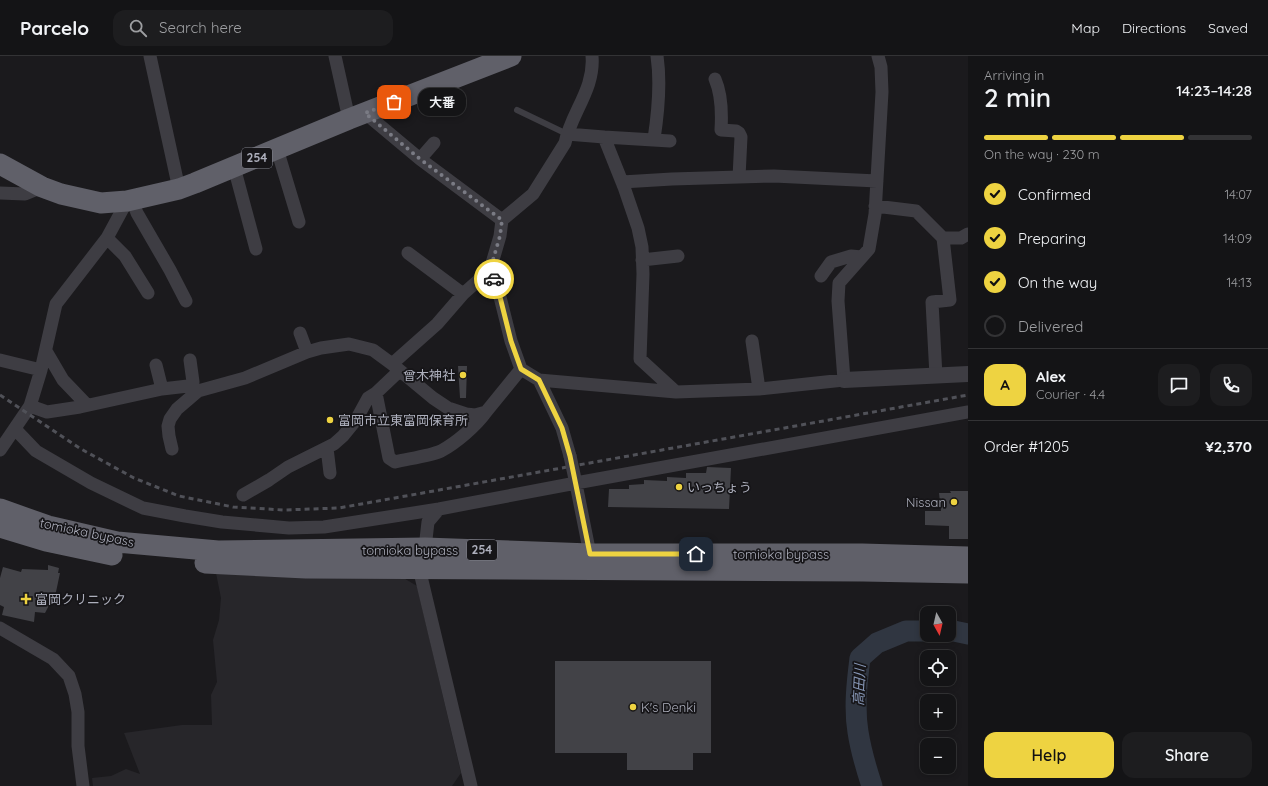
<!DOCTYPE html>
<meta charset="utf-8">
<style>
:root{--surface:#141416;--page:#1d1d1f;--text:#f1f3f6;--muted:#9d9ea1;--line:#333335;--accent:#eed341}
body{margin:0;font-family:Quicksand,"Noto Sans JP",sans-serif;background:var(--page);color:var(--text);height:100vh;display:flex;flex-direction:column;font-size:15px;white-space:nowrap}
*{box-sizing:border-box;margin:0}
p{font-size:13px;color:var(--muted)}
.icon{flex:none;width:22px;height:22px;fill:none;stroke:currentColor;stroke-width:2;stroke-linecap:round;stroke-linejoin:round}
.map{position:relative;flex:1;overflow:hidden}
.details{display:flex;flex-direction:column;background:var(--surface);width:300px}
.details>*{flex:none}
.needle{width:26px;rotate:172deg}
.buttons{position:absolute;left:920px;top:550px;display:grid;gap:8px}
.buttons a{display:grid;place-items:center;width:36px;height:36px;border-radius:8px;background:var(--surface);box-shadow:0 2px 6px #0003,0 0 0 1px var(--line);font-size:20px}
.pin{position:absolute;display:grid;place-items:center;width:34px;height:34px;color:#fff;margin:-17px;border-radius:8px;box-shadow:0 2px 6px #0006}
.courier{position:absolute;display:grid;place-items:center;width:40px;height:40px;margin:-20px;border:3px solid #eed341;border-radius:50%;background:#fff;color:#222;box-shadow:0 1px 5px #0007}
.bubble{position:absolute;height:28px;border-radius:12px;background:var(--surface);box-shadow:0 2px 6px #0003,0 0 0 1px var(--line);font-size:13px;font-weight:600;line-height:28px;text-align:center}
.head em{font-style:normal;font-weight:600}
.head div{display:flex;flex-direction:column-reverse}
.head{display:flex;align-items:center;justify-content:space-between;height:68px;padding:0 16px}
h1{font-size:26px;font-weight:600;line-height:30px}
.bar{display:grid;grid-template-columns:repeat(4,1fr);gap:6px 4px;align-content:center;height:48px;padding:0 16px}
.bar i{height:5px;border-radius:3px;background:var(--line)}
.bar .current{background:var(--accent)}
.bar p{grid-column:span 4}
.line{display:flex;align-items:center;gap:10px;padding:0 16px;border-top:1px solid var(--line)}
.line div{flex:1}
.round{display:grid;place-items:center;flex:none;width:42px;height:42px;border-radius:12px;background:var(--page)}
ol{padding:0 16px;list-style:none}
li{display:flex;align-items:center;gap:12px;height:44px}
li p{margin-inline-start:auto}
li .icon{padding:4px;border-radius:50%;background:var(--accent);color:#111;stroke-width:4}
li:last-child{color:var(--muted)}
li i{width:22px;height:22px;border:2px solid var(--line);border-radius:50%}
.cta{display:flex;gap:8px;margin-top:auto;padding:8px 16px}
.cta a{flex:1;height:46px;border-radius:12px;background:var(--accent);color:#111;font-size:16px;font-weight:600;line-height:46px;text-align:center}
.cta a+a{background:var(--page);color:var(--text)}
header{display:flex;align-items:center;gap:24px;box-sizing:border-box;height:56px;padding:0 20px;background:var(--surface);border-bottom:1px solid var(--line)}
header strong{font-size:19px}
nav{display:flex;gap:22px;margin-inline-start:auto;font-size:14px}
.search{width:280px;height:36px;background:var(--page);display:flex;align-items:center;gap:10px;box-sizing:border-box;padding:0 14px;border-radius:12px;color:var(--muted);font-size:15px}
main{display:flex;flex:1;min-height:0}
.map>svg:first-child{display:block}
.built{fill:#27262a}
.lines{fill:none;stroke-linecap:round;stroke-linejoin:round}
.river{stroke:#303641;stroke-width:21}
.building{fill:#424247}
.service{stroke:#3e3d43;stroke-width:6}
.minor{stroke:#3e3d43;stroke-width:13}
.tertiary{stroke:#3e3d43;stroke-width:16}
.trunk{stroke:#606069;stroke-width:21}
.rail{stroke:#505158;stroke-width:3;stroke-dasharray:5 4;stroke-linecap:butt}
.minor-bridge{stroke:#3e3d43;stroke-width:13}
.done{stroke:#7a7b84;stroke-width:4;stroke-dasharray:0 7.2}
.route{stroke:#eed341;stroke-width:5}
.poi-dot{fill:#eed341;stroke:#161518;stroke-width:1.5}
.labels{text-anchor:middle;stroke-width:3.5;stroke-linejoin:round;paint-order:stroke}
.shield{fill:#161518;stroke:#80818b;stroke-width:1}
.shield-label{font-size:12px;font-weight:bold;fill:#adafbc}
.poi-label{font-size:13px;fill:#adafbc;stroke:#161518;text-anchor:start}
.street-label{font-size:13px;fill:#adafbc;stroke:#161518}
.water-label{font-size:14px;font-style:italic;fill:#8696b5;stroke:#161518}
</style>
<header>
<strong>Parcelo</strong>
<div class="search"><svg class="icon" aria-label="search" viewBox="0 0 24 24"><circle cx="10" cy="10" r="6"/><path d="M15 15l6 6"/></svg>Search here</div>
<nav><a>Map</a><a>Directions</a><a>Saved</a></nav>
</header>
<main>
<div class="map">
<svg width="968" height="730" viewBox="0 0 968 730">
<rect width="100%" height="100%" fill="#1b1a1d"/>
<path class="built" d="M216,517L402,521L417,530L461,717L452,730H93L92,722L111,720L126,713L140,718L124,677L182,669H212L211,639L217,626L213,584L219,564L221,542Z"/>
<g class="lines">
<path class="river" d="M949,574L968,578
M872,730C866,712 861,695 858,676C854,652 857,626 860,602L877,587L906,575H927"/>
</g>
<path class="building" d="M458,310H467L466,342H460Z
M707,411L731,412L729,453L608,451L609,433H629V429L644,428V424L667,425V421L686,422V417H706Z
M950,435H968V483H949V470L925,469V455H941L939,437H951Z
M48,509L59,512L58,517H60L56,536L45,557L35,556L34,566L2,559L4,551L0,549V522L3,511L21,516L22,513L48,514Z
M555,605H711V697H693V714H627V697H555Z"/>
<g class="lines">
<path class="service" d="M517,54L567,78"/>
<path class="minor" d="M150,0L179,133
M335,0L349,63
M592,0C595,33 571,57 565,87L533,138L502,164L500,180L490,214L497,229L511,285L521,313L539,324L676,336L759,333L844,324L838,245L839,227L869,193L875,158L882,36L881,11L878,0
M715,23C722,39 722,58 721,74L736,75L739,77L741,81L739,121
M365,57L420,103L502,164
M567,78L604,81L624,131L638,172L642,191L643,218L640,303L676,336
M604,81L670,85
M654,83C658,57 661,27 657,0
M277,93L299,166
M420,103L434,87
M234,111L256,193
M622,126L672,123L774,120L877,125
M0,137L25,138L42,131
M132,144L137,157L170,214L186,245
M875,150L916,155L943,182L950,244L932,246L936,320
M107,182L125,200L148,237
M943,182H961L968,178
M408,197L463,238
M642,204L678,200
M821,220L831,206L851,200L862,201
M300,277L307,296
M752,285L759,333
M46,295L63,324L87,349
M0,304L41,314
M190,304L193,326L192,332
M392,308L437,268L463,238L490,214
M156,309L162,333
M539,324L562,372L570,400
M376,337L389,402L395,406C407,403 430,400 441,395C456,387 476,370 486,356
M30,350L47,356L80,351L162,333L188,330L198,335
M15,373L36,395L91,427L143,452L185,460L222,466L289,472L324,471L439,453L576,427L968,356
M327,392L330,417
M172,393L169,380L168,370L170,363L177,353L198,335L245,322L307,296L321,292L349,288L373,294L392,308L433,342L448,352L466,358L475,359L486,356L521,313
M0,394L30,350L41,314L56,248L107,182L127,145
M575,423L590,498
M243,439L269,424L288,411L334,388L343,380L356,364L368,342L376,337L395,319L401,316
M439,453L428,466L425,492L419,512L471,730
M0,572L53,603L69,620L75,638L78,656V690L83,730"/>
<path class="tertiary" d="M844,324L968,318"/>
<path class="trunk" d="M0,108L42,131L61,138L101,147L127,145L179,133L195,127L349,63L511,0
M0,453L48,470L117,486L218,495L425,492L590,498H862L968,501
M0,471L46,485L112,499
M205,507L306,512L863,515L968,517"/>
<path class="rail" d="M0,339L81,393L134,422L179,440L233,451L284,454L339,452L968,339"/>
<path class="minor-bridge" d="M570,400L575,423"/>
</g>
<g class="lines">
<path class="done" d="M394,46L365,57L420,103L502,164L500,180L490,214L494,223"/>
<path class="route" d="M494,223L497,229L511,285L521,313L539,324L562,372L570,400L590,498H696"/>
</g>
<g class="poi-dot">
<circle cx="463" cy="319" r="4"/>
<circle cx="330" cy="364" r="4"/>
<circle cx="679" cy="431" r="4"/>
<circle cx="954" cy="446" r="4"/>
<path d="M24 537h4v4h4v4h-4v4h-4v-4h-4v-4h4z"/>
<circle cx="633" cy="651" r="4"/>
</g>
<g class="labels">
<g class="shield">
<rect x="242" y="92" width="30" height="20" rx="3"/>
<rect x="467" y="484" width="30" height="20" rx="3"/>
</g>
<g class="shield-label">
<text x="257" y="106">254</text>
<text x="482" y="498">254</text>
</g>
<g class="poi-label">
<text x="455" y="324" text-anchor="end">曾木神社</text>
<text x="338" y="369">富岡市立東富岡保育所</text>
<text x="687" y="436">いっちょう</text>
<text x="946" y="451" text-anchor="end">Nissan</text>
<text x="35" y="548">富岡クリニック</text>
<text x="641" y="656">K's Denki</text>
</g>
<g class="street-label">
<text transform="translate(87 476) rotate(12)" y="5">tomioka bypass</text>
<text x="410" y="499">tomioka bypass</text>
<text x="781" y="503">tomioka bypass</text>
</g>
<g class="water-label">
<text transform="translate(859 629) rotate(-87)" y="5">高田川</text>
</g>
</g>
</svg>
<div class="buttons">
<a><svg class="needle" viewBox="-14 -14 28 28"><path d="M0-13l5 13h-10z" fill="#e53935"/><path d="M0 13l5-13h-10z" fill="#9d9ea1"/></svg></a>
<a><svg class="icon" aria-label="locate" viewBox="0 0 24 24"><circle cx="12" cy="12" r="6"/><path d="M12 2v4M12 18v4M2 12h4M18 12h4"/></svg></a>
<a>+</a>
<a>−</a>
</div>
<div class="pin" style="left:394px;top:46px;background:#ea580c"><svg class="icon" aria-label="bag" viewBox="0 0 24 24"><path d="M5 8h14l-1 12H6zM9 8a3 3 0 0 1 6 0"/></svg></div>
<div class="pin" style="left:696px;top:498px;background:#1f2937"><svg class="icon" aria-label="home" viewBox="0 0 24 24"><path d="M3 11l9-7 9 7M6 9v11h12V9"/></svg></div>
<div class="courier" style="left:494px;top:223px"><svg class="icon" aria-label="car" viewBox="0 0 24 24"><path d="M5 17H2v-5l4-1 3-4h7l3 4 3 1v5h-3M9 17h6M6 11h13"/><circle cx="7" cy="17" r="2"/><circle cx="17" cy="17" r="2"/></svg></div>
<div class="bubble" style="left:418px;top:32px;width:48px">大番</div>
</div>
<section class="details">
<div class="head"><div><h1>2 min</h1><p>Arriving in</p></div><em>14:23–14:28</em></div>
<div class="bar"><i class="current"></i><i class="current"></i><i class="current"></i><i></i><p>On the way · 230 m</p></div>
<ol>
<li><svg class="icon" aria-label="check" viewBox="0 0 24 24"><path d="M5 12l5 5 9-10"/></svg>Confirmed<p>14:07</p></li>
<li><svg class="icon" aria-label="check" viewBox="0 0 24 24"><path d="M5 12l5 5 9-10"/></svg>Preparing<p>14:09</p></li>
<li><svg class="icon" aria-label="check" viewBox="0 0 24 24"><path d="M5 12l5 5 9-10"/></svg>On the way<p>14:13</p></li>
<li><i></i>Delivered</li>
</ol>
<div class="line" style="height:72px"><b class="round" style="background:var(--accent);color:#111">A</b><div><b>Alex</b><p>Courier · 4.4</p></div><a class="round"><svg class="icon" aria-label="chat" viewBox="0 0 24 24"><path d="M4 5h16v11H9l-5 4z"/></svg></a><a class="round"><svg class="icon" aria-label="phone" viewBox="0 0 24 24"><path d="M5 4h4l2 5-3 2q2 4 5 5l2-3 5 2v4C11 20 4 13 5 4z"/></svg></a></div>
<div class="line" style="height:52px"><div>Order #1205</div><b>¥2,370</b></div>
<div class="cta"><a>Help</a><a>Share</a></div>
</section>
</main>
